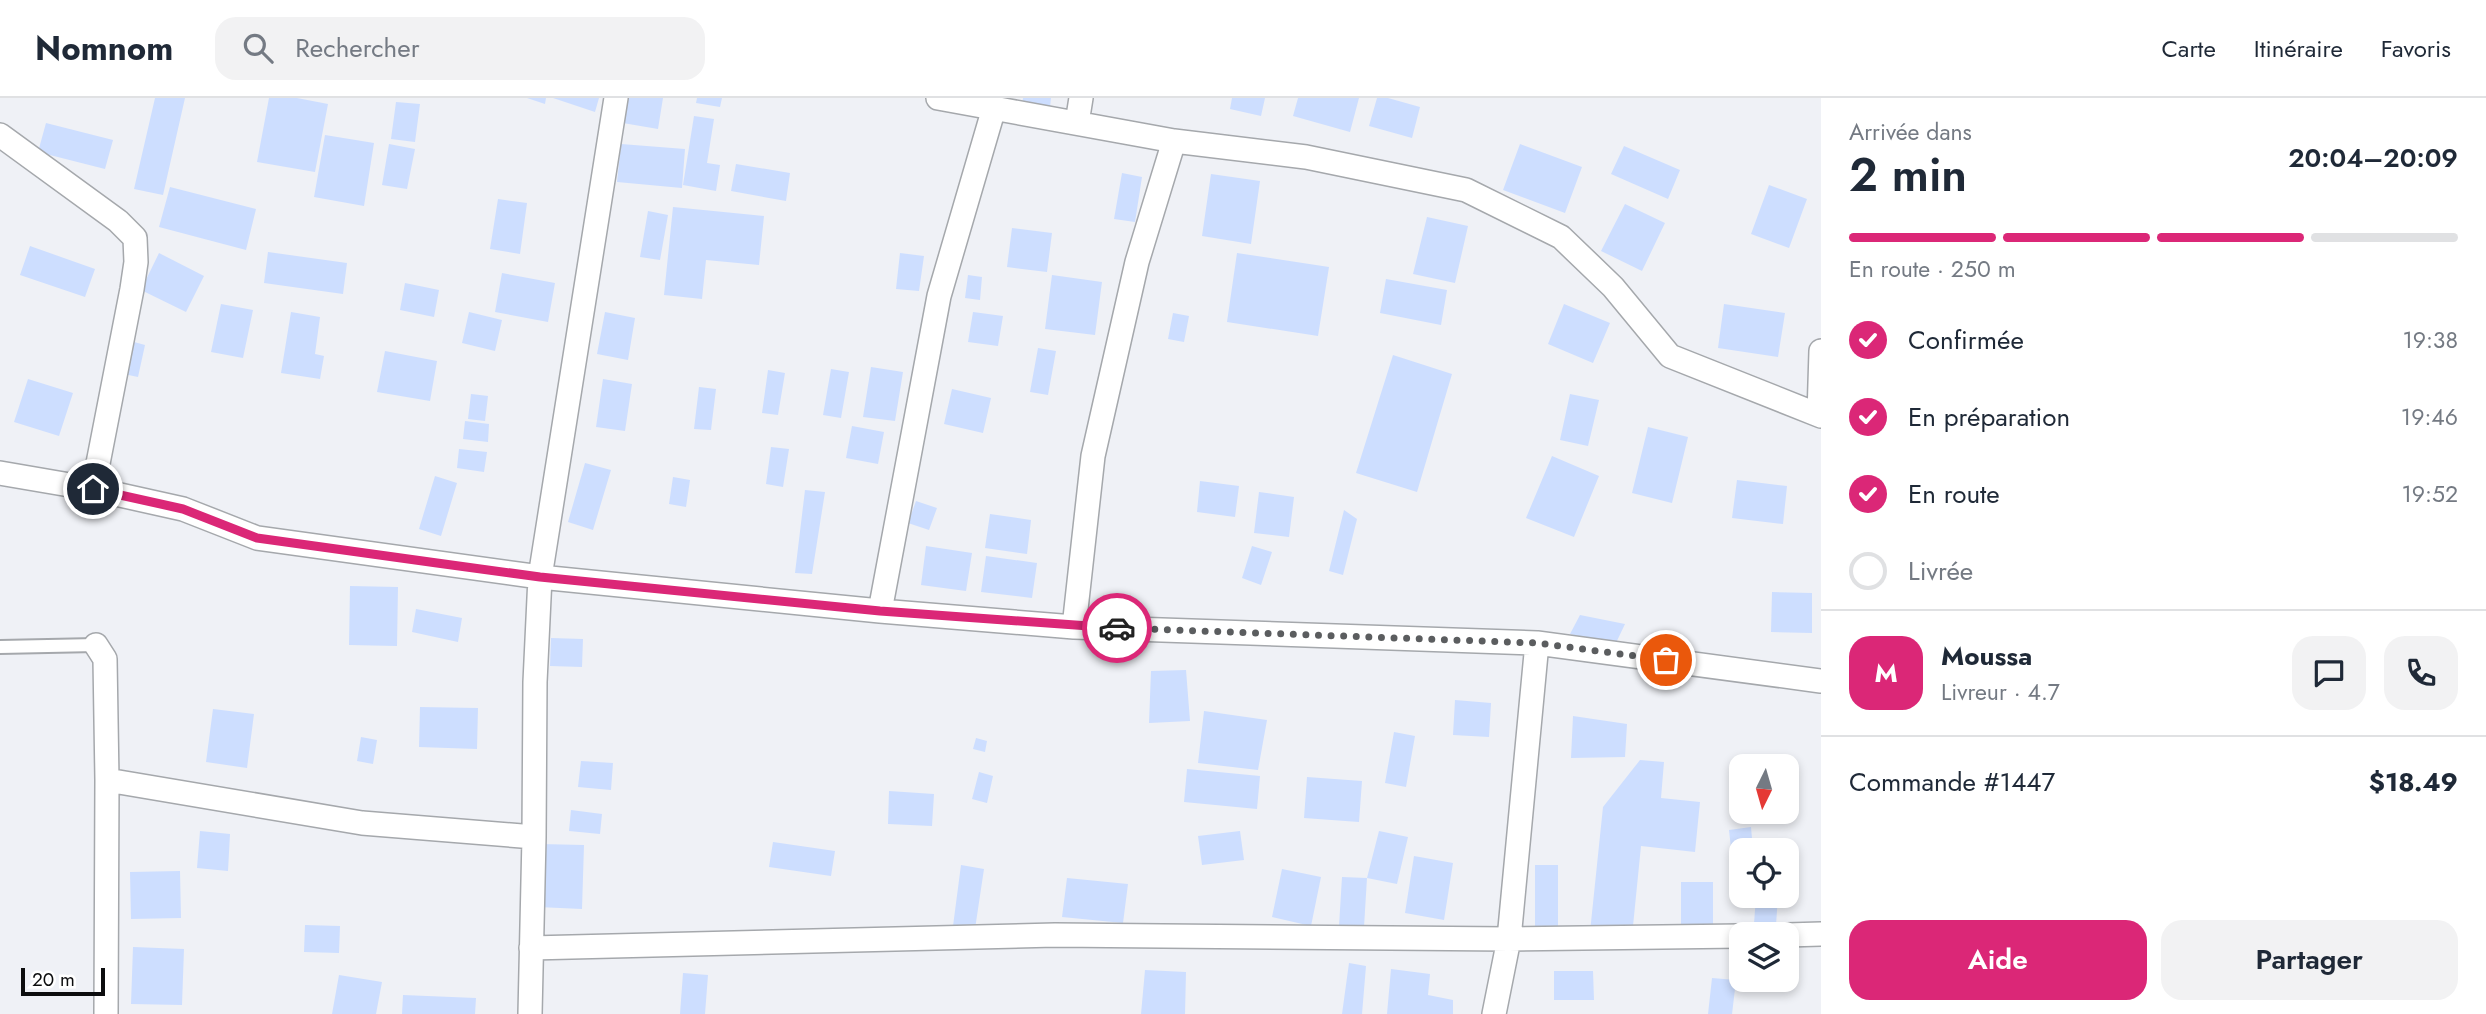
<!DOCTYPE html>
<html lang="fr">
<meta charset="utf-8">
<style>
:root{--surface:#fff;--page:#f2f2f3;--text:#1f2937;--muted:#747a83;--line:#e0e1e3;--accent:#db2777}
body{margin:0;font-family:Jost,sans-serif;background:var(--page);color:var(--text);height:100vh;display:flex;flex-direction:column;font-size:26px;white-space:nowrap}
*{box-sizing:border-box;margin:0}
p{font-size:23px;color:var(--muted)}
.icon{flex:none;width:38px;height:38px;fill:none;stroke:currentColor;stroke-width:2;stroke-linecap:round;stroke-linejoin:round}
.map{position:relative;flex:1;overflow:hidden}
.drawer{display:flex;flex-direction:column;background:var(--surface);width:665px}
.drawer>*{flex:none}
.needle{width:46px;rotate:185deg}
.controls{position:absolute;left:1729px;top:656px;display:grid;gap:14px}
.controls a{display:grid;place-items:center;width:70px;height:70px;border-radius:14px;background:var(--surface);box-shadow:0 4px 10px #0003;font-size:35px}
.scale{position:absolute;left:21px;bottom:18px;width:84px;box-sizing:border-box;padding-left:7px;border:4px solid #0c0d0e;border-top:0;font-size:19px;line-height:24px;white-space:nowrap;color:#0c0d0e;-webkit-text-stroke:5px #fff;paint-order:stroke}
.pin{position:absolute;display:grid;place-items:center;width:60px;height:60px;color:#fff;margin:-30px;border:4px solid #fff;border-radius:50%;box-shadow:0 2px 7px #0007}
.courier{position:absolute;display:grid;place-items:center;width:70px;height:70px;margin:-35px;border:5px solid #db2777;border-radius:50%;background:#fff;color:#222;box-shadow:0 2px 9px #0007}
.headline em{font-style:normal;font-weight:600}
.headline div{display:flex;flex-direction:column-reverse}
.headline{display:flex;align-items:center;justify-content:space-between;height:119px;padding:0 28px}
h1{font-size:46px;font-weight:600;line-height:52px}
.bar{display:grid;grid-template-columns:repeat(4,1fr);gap:10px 7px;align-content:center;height:84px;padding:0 28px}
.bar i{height:9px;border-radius:5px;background:var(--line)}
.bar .on{background:var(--accent)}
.bar p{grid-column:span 4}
.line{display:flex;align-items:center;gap:18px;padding:0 28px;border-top:2px solid var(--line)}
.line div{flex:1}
.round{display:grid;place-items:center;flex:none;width:74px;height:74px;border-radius:21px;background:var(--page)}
ol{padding:0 28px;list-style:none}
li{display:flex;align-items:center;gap:21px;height:77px}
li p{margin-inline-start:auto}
li .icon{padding:7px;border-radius:50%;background:var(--accent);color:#fff;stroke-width:4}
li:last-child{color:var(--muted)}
li i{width:38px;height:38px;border:4px solid var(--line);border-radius:50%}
.primary-button{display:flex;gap:14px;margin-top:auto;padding:14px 28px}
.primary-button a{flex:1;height:80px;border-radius:21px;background:var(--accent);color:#fff;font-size:28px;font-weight:600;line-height:80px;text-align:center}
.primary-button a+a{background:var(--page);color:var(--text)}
header{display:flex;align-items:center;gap:42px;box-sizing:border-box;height:98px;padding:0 35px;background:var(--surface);border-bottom:2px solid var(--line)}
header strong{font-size:33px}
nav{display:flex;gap:38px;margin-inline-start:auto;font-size:24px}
.search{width:490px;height:63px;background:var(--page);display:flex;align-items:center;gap:18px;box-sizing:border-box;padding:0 24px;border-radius:21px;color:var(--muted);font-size:26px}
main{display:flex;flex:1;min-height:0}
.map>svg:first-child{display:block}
.building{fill:#cddeff}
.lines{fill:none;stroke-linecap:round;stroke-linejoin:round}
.lane-casing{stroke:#a5a8ac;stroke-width:16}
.street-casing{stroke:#a5a8ac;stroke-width:26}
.lane{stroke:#fff;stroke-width:12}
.street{stroke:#fff;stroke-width:23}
.done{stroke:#5b5d5f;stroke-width:7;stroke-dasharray:0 12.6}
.route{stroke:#db2777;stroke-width:9}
</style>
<header>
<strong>Nomnom</strong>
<div class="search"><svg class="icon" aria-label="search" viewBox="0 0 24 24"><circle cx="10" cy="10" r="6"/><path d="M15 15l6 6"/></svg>Rechercher</div>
<nav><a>Carte</a><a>Itinéraire</a><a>Favoris</a></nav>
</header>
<main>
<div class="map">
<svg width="1821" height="916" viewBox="0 0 1821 916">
<rect width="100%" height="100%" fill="#eff1f6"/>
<path class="building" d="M155,0H185L163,97L134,91Z
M269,0H297L328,6L315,74L257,64Z
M527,0H546L545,6Z
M553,0H599L595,14Z
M621,0H663L658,31L617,24Z
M697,0H722L720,9L696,5Z
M1023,0H1051L1049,18L1021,14Z
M1232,0H1265L1261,18L1230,11Z
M1298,0H1359L1350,34L1293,18Z
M1377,0H1388L1420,9L1412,40L1369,28Z
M396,4L420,6L415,44L391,41Z
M694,18L714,21L707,65L720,67L716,93L683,87Z
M46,25L113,42L105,71L38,54Z
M325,37L374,45L364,108L314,99Z
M389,46L415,51L407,91L382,87Z
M621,46L685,51L682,90L617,84Z
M1520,46L1582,69L1565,115L1503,92Z
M1624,48L1680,72L1668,101L1611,76Z
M736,66L790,75L786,103L731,93Z
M1122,75L1142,79L1135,124L1114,121Z
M1211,76L1260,83L1251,146L1202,138Z
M1769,87L1807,101L1789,150L1751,136Z
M170,89L256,111L246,152L159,129Z
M498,101L527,105L520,156L490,151Z
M1625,106L1665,125L1642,173L1601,153Z
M673,109L764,118L759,167L706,162L702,201L664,197Z
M648,113L668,117L660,162L640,159Z
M1427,119L1468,128L1455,185L1413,176Z
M1012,130L1052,135L1047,174L1007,169Z
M30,148L95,171L85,199L20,177Z
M268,154L347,165L343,196L264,185Z
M159,155L204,178L186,214L141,192Z
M900,155L924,158L919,193L896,191Z
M1237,155L1329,169L1318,238L1227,224Z
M502,175L555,185L548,224L495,214Z
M968,177L982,179L980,202L965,200Z
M1052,177L1102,184L1095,237L1045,231Z
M1386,181L1447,192L1441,227L1380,215Z
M405,185L439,192L434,219L400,212Z
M221,206L253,212L243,260L211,254Z
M1564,206L1610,225L1593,265L1548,246Z
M1724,206L1785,215L1778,259L1718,250Z
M291,214L320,219L315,256L324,258L320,281L281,275Z
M469,214L502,222L495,253L462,245Z
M605,214L635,220L628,262L597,256Z
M973,214L1003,218L998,248L968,244Z
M1173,215L1189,218L1184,244L1168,241Z
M127,242L145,247L138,279L119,275Z
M1038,250L1056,253L1048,297L1030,294Z
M385,253L437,263L430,303L377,294Z
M1393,257L1452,276L1417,394L1356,375Z
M871,269L903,274L895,323L863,319Z
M831,271L849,274L841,320L823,317Z
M768,272L785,275L778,317L762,315Z
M28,281L73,295L59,338L14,324Z
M603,281L632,286L625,333L596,329Z
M699,289L716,291L711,332L694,331Z
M952,291L991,300L983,335L944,326Z
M471,296L488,298L485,323L468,321Z
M1570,296L1599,302L1588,348L1560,342Z
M465,323L489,326L488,344L463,341Z
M852,328L884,334L878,366L846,360Z
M1648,329L1688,339L1672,405L1632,395Z
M771,349L789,351L783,389L766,386Z
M459,351L487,354L484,374L457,370Z
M1552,358L1599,378L1574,439L1526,420Z
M585,365L611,372L593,432L568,424Z
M435,378L457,385L441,438L419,431Z
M673,379L690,382L686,409L669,406Z
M1737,382L1787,388L1783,426L1732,420Z
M1200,383L1239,388L1235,419L1197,414Z
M805,392L825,394L812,476L795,475Z
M1259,394L1294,399L1289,439L1254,435Z
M916,403L937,410L929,432L908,425Z
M1344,412L1357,421L1343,477L1329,473Z
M990,416L1031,422L1027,456L985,450Z
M926,448L972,455L966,493L921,487Z
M1252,448L1272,454L1261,487L1242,480Z
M986,458L1037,465L1032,500L981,494Z
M350,488L398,489L397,548L349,547Z
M1772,494L1812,495V535L1771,534Z
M416,511L462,520L458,544L412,534Z
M1580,517L1625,526L1615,547L1570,536Z
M551,540L583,541L582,569L550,568Z
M1186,572L1190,623L1149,625L1151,573Z
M1455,602L1491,605L1489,639L1453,637Z
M420,609L478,610L477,651L419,649Z
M213,611L254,616L247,670L206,664Z
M1204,613L1267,622L1258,672L1198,665Z
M1573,618L1627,626L1625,659L1571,660Z
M1394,634L1415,638L1406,689L1385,685Z
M361,639L377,642L373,666L357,663Z
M976,640L987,643L985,654L973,651Z
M1640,662L1664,664L1661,700L1700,704L1695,754L1641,748L1632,838L1590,834L1603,709Z
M581,663L613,665L611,692L578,689Z
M1187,671L1260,678L1257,711L1184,704Z
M979,674L993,678L987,705L972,701Z
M1307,679L1362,683L1359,724L1304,720Z
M889,693L934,696L932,728L888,726Z
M571,712L602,716L600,736L569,733Z
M1751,729L1753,752H1741V778H1734L1729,732Z
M200,733L230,736L228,773L197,770Z
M1240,733L1244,762L1202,767L1198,738Z
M1379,733L1408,739L1397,786L1367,780Z
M773,744L835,753L831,778L769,769Z
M540,746L584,747L582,811L538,809Z
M1414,758L1453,765L1444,822L1405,815Z
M961,767L984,771L975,831L953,828Z
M1535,767H1558V837H1535Z
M1282,771L1321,779L1311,828L1272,819Z
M180,773L181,820L131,821L130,774Z
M1342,779L1367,780L1364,829L1339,828Z
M1067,780L1128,786L1123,825L1062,819Z
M1681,784H1713V831L1681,830Z
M1756,798H1778L1776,827L1754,826Z
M305,827L340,828L339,855L304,854Z
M133,849L184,851L182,907L131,906Z
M1349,865L1366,868L1362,916H1342Z
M1391,871L1430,876L1428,897L1453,902V916H1387Z
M1145,872L1186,874L1185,916H1141Z
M1554,873H1593L1594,902H1554Z
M683,875L708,877L705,916H680Z
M339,877L382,884L376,916H332Z
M1712,880L1736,882L1732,916H1708Z
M403,897L476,900L475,916H402Z"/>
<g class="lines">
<defs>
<path id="lane" d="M0,549L96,547"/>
<path id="street" d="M938,0L1174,43L1306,59L1466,92L1561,139L1613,189L1670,258L1821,318
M1077,25L1081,0
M0,37L118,123L135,140L136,164L132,191L93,391
M1819,317L1821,253
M0,375L93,391L183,411L257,440L540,479L880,513L1074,529L1537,545L1821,583
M880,513L939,198L994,10
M1074,529L1093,358L1137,164L1174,43
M96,547L105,561L107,682L362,725L534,739L530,916
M534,739L535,584L540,479L616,0
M1787,837L1821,836
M531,850L1055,837L1509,841L1741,838
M106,916L107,682
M1494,916L1509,841L1537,545"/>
</defs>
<use href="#lane" class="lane-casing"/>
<use href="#street" class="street-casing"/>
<use href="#lane" class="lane"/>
<use href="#street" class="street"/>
</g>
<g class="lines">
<path class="done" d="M1117,530L1537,545L1666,562"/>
<path class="route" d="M93,391L183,411L257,440L437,465L540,479L880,513L1117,530"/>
</g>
</svg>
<div class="controls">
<a><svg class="needle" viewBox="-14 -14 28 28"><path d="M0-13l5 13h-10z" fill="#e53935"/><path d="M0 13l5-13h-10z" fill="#747a83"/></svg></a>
<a><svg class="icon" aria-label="locate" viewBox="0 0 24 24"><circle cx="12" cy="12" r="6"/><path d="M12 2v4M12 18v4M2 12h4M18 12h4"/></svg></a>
<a><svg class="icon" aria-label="layers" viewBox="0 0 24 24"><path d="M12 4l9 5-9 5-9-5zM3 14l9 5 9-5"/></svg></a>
</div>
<div class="scale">20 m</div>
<div class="pin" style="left:1666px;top:562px;background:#ea580c"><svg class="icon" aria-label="bag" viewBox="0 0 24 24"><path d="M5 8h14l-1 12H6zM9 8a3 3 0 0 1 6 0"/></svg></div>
<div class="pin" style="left:93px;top:391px;background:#1f2937"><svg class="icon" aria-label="home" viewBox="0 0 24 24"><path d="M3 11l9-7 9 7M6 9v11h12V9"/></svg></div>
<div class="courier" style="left:1117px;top:530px"><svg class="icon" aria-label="car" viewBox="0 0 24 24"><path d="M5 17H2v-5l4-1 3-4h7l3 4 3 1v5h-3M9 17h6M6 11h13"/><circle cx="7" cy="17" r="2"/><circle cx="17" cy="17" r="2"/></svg></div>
</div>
<section class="drawer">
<div class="headline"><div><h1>2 min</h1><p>Arrivée dans</p></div><em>20:04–20:09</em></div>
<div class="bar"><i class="on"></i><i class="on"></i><i class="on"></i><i></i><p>En route · 250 m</p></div>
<ol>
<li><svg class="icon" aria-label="check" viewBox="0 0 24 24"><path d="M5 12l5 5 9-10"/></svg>Confirmée<p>19:38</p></li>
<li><svg class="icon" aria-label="check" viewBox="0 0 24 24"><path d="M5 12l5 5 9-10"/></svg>En préparation<p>19:46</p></li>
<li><svg class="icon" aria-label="check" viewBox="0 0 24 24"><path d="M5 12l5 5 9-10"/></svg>En route<p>19:52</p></li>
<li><i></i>Livrée</li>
</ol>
<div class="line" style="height:126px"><b class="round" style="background:var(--accent);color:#fff">M</b><div><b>Moussa</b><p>Livreur · 4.7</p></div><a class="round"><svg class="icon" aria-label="chat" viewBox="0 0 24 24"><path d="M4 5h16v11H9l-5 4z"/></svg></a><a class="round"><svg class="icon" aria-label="phone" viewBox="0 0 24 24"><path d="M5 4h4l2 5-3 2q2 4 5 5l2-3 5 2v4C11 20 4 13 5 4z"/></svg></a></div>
<div class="line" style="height:91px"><div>Commande #1447</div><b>$18.49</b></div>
<div class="primary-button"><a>Aide</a><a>Partager</a></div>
</section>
</main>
